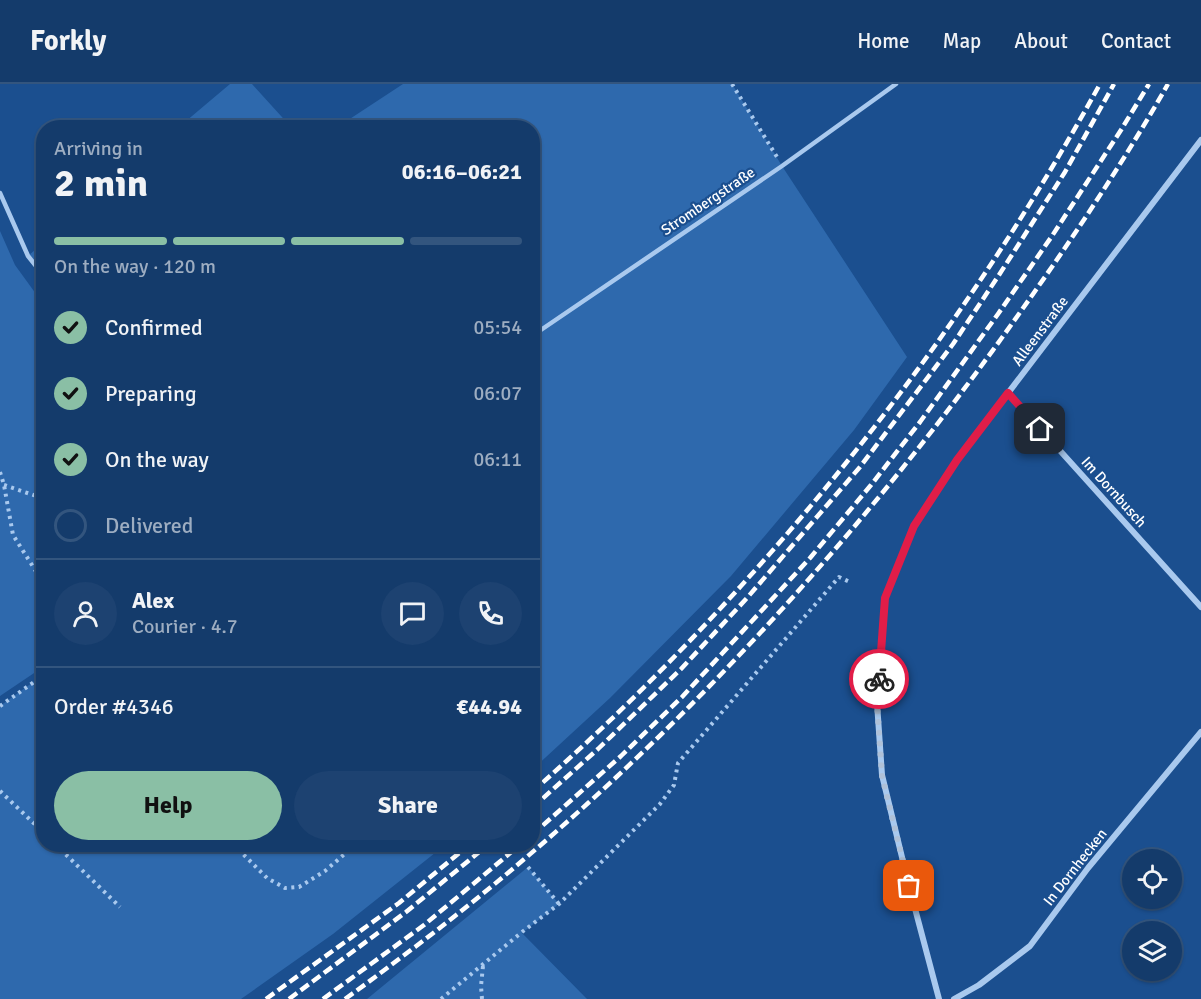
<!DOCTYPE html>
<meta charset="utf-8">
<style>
:root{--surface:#143b6b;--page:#1d4271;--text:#f1f3f6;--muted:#9dadc1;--line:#33557e;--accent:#8abfa5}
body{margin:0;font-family:Signika,sans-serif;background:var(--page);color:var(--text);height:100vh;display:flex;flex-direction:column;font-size:22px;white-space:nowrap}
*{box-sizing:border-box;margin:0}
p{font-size:20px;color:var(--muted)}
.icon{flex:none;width:33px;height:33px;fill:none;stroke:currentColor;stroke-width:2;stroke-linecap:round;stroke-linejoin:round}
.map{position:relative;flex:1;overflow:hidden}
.side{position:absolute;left:36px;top:36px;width:504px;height:732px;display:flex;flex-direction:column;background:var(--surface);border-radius:24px;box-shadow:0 2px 4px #0004,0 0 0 2px var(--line)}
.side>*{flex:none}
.tools{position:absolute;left:1122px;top:765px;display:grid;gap:12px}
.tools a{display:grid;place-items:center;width:60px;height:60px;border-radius:50%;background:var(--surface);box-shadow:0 2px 4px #0004,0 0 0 2px var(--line);font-size:30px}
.pin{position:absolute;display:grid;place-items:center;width:51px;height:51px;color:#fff;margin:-26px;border-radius:12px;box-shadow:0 3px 9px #0006}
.courier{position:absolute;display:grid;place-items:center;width:60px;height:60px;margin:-30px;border:4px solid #e11d48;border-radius:50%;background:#fff;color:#222;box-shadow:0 2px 8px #0007}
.head em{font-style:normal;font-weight:800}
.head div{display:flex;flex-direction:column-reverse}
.head{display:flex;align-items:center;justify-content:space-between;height:102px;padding:0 18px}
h1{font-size:39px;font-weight:800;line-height:45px}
.bar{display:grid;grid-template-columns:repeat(4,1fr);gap:9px 6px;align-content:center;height:72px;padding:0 18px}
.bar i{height:8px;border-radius:4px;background:var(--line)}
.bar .active{background:var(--accent)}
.bar p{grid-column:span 4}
.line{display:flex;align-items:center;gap:15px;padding:0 18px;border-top:2px solid var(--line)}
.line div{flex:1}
.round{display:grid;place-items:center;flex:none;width:63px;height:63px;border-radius:32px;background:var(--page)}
ol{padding:0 18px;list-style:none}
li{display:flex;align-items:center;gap:18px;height:66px}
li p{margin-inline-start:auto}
li .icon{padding:6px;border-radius:50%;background:var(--accent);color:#111;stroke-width:4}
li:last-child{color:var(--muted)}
li i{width:33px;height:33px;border:3px solid var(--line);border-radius:50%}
.primary-button{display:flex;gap:12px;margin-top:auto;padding:12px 18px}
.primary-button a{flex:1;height:69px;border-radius:36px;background:var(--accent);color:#111;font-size:24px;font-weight:800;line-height:69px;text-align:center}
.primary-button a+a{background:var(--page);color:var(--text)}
header{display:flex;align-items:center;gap:36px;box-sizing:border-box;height:84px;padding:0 30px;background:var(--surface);border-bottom:2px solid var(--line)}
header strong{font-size:28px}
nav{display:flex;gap:33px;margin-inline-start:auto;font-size:21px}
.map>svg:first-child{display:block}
.green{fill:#2e69ad}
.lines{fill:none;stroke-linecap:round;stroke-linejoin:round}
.path{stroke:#a9c9ee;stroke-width:4;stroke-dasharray:3 4.5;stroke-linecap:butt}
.lane{stroke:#a9c9ee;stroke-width:4.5}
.street{stroke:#a9c9ee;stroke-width:6}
.rail{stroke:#fff;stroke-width:4.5;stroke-dasharray:10 4.5;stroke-linecap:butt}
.done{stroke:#afc1d8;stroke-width:6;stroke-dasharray:0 10.8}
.route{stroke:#e11d48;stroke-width:8}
.labels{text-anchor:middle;stroke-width:4.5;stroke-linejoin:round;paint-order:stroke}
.street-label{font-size:15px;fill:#fff;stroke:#1b4f8f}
</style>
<header>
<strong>Forkly</strong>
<nav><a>Home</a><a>Map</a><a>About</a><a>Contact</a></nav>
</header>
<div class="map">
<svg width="1201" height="915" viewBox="0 0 1201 915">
<rect width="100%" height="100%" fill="#1b4f8f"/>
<path class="green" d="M230,0H252L291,43H179Z
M403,0H732L782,82L907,273L854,346L731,492L610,614L533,685L532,44H336Z
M0,147L15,181L44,221L43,583L0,612Z
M43,159V192L28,172Z
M43,591L44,760L445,761L333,850L241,915H0V622Z
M528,783L559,820L522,849L587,915H367Z"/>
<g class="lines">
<path class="path" d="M732,0L777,73
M0,388L4,401L13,451L44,500
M4,401L42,414
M44,409L42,414L44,435
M0,622L44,591
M0,707L44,749
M55,760L120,823
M233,760L267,794L285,804L299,803L325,787L356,760
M528,783L559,820
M441,915L522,848L559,820L660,720L674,701L678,679L839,493L852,499
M482,915L481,902L483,882"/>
<path class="lane" d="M0,109L28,172L44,192
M532,252L782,82L896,0"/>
<path class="street" d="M1008,309L1201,523
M939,915L909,802L882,691L877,619L885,514L914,442L957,376L1201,56
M954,915L979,901L1030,862L1088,784L1201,648"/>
<path class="rail" d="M532,708C760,507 954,265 1100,0
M532,724L598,665L681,585L747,514L860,383L953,260L999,191L1065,88L1114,0
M532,751L621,672L682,613L810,474L871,401L920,338L998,230L1052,152L1121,46L1149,0
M266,915L399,819L470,760
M289,915L406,828L489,760
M323,915L424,841L521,760
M345,915C369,898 392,880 415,863C640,692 835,484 1001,255C1060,173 1118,88 1168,0"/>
</g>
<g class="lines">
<path class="done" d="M879,595L877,619L882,692L909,802"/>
<path class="route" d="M879,595L885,514L914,442L957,376L1008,309L1040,345"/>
</g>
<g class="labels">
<g class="street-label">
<text transform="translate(708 117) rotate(-34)" y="5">Strombergstraße</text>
<text transform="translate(1040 247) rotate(-53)" y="5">Alleenstraße</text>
<text transform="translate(1114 408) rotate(48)" y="5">Im Dornbusch</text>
<text transform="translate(1075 783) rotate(-52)" y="5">In Dornhecken</text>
</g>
</g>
</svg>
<div class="tools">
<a><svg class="icon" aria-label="locate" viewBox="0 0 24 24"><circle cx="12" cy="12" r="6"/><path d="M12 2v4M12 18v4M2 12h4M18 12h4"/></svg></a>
<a><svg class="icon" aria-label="layers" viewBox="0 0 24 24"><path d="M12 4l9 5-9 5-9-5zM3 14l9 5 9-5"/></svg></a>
</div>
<div class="pin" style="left:909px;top:802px;background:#ea580c"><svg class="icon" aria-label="bag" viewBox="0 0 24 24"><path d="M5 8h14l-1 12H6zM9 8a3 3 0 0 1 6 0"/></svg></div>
<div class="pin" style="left:1040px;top:345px;background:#1f2937"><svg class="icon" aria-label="home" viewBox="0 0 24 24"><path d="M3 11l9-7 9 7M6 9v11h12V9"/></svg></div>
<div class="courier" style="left:879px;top:595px"><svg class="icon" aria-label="bike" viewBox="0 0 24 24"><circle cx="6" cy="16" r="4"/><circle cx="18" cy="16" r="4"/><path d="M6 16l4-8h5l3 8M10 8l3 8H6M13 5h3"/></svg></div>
<section class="side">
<div class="head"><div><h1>2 min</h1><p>Arriving in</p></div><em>06:16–06:21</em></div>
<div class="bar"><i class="active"></i><i class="active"></i><i class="active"></i><i></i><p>On the way · 120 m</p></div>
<ol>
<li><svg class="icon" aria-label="check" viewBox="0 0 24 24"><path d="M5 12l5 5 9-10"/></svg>Confirmed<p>05:54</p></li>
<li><svg class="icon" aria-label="check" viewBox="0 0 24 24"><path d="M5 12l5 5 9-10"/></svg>Preparing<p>06:07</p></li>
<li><svg class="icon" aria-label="check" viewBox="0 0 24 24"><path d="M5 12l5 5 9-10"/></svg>On the way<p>06:11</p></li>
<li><i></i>Delivered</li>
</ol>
<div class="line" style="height:108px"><a class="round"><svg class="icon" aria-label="person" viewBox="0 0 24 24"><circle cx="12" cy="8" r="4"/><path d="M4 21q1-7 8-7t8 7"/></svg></a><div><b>Alex</b><p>Courier · 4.7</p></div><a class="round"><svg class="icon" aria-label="chat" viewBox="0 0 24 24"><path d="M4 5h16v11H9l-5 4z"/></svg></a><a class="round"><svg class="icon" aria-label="phone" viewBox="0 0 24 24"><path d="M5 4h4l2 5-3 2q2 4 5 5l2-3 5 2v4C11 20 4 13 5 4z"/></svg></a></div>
<div class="line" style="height:78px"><div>Order #4346</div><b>€44.94</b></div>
<div class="primary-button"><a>Help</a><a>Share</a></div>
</section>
</div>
